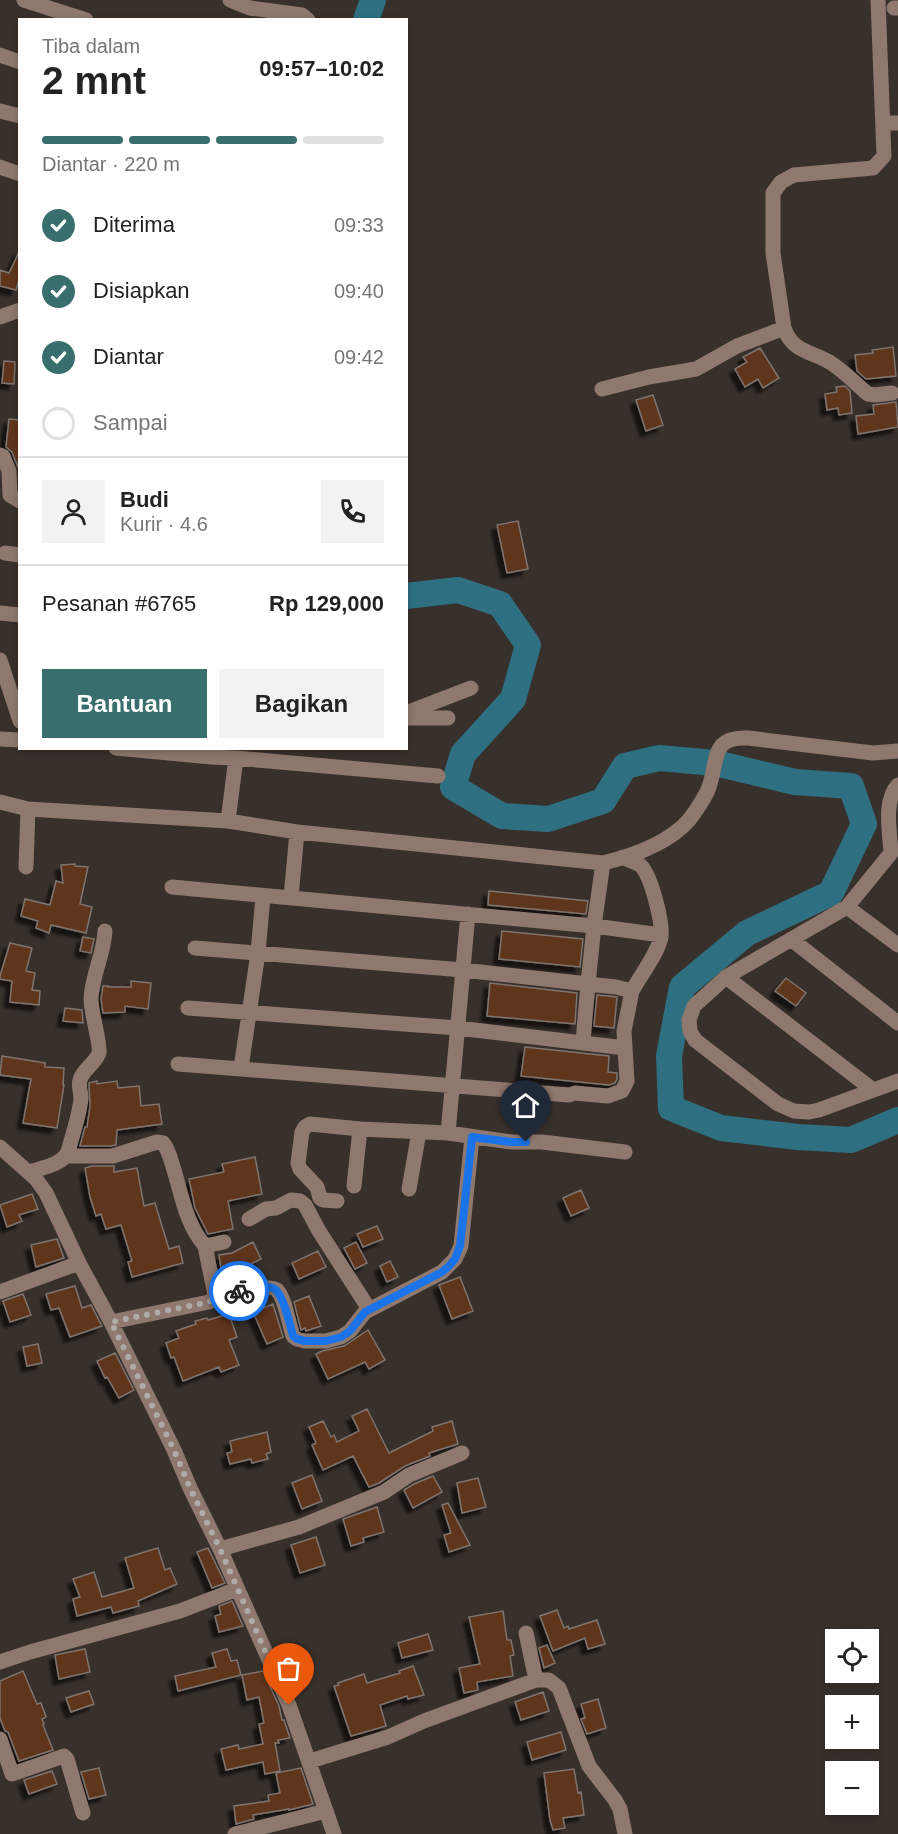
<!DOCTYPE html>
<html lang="id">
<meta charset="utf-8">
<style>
:root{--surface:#fff;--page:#f2f2f2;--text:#222;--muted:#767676;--line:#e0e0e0;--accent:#386f6d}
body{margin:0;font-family:Helvetica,sans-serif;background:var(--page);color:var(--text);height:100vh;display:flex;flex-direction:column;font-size:22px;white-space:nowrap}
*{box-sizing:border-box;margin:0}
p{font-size:20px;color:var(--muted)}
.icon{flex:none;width:33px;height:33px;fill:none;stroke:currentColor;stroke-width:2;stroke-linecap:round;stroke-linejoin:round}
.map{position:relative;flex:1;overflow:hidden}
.drawer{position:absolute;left:18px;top:18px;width:390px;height:732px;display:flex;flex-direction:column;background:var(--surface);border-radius:0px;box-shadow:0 3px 9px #0003}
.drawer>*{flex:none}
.controls{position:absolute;left:825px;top:1629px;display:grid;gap:12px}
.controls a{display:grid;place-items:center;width:54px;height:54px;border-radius:0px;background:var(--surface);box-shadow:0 3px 9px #0003;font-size:30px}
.pin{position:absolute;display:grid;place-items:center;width:51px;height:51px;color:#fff;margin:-62px -26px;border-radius:50% 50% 50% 0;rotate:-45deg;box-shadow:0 0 6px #0007}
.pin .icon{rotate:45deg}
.courier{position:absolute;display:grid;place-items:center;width:60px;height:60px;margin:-30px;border:4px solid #1a73e8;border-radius:50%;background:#fff;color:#222;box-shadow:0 2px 8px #0007}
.summary em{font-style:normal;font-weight:700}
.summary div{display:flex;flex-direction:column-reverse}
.summary{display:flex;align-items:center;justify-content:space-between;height:102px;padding:0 24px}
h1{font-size:39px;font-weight:700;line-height:45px}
.bar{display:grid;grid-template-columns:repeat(4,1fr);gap:9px 6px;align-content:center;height:72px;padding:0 24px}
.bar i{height:8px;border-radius:4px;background:var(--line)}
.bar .selected{background:var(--accent)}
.bar p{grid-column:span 4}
.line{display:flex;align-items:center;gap:15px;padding:0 24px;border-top:2px solid var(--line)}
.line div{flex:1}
.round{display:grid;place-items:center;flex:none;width:63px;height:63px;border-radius:0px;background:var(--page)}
ol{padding:0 24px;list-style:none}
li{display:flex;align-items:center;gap:18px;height:66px}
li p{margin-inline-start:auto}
li .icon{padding:6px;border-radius:50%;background:var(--accent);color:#fff;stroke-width:4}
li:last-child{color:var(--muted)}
li i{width:33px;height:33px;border:3px solid var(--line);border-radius:50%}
.action{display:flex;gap:12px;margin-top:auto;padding:12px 24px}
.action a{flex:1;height:69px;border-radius:0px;background:var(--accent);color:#fff;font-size:24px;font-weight:700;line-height:69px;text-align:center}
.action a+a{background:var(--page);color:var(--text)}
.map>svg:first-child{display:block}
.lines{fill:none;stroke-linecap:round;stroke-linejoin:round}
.river{stroke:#2e7082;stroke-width:26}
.building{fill:#5f351c;stroke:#7e746f;stroke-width:1.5;filter:url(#shadow)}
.minor{stroke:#8f796e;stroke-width:15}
.done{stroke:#b1aba7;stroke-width:6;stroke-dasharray:0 10.8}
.route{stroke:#1a73e8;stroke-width:8}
</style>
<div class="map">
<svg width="898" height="1834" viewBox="0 0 898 1834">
<defs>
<filter id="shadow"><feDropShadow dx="-5.5" dy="5.5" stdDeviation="1.5" flood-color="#0009"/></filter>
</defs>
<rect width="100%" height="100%" fill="#38302b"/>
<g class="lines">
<path class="river" d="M366,20L373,0
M406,596L458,590L500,604L528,645L513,699L463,754L453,787L502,816L548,819L603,801L625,766L659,758L715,763L795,782L851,786L864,824L831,893L747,933L682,987L669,1056L671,1108L721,1128L798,1137L851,1140L898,1120"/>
</g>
<path class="building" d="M20,250V276L16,290L0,286V270L9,273Z
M893,347L896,376L866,379L857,371L855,355L873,353L872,350Z
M760,348L779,378L763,388L758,379L745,387L735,369L747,362L743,357Z
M4,361L15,362L14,384L2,383Z
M845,386L850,391L852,413L839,415L838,408L827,410L825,394L837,392L836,387Z
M653,395L663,425L646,431L636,400Z
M896,402L898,427L858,434L856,416L874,414L873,405Z
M9,419L20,420V472L12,452L6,447Z
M518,521L528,569L507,573L497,525Z
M75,864V866L88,867L80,904L92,907L86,933L51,925L49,933L36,928L38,921L21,916L25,899L50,905L56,881L63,883L61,865Z
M489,891L588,901L586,914L488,905Z
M502,931L583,939L580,967L499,959Z
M83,937L94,939L91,953L80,951Z
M10,943L32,948L26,971L35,973L32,990L40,991L39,1005L10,1002L12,981L0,979V976Z
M786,978L806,993L796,1006L775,991Z
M131,981L151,983L148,1009L125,1006V1012L103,1013L101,999L103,986H108V987H131Z
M490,983L577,993L575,1024L487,1016Z
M597,995L617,997L614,1028L594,1026Z
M65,1008L82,1010L83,1023L63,1021Z
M525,1047L609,1056L608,1072L617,1073V1079L615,1083L609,1085L521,1076Z
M2,1056L45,1063V1067L64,1068L63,1085H64L57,1128L23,1123L31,1079L0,1075Z
M97,1081V1084L117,1081L118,1088L139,1086L141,1106L159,1104L162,1124L117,1130L116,1145L111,1146H80L85,1127H87L90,1106L89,1083Z
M255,1157L262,1194L228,1201L233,1229L208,1234L195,1208L189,1179L224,1172L222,1164Z
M92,1166H114V1172L137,1168L144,1206L155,1203L169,1249L179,1246L183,1263L132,1277L128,1262L132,1261L121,1225L106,1229L101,1214L96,1216L90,1197L85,1168Z
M581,1190L589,1208L571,1216L563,1198Z
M32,1194L38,1209L19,1215L22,1221L7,1227L0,1205Z
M377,1226L383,1239L363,1247L357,1234Z
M57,1239L64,1258L36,1267L31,1245Z
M253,1242L261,1259L240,1269L241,1278L223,1281L219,1255L232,1253Z
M356,1242L367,1263L355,1269L344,1248Z
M318,1251L326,1267L299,1279L292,1263Z
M390,1261L398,1277L387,1282L380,1266Z
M460,1277L473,1311L452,1319L439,1285Z
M75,1286L82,1308L91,1305L102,1326L70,1337L59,1308L51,1310L46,1294Z
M23,1294L31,1315L10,1322L3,1301Z
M309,1296L321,1326L306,1331L305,1328L301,1330L294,1302Z
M273,1304L283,1337L267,1344L253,1312Z
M229,1314L237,1337L229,1340L239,1365L221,1372L219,1367L183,1381L174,1357L171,1358L166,1343L179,1338L176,1331L196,1324L195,1321L207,1318L208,1320Z
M368,1330L385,1360L369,1369L365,1362L328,1379L316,1354L322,1351L344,1346Z
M38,1344L42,1363L27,1366L23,1347Z
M115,1353L134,1390L119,1398L107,1377L105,1378L97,1361Z
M367,1409L389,1453L433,1431L432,1427L452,1421L458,1444L429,1453L430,1456L405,1466L379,1483L369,1487L353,1456L323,1470L312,1445L316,1443L309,1427L323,1421L331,1437L334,1435L337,1442L359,1431L352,1416Z
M267,1432L271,1452L266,1454L268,1459L252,1463L251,1459L230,1464L227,1453L232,1452L230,1441Z
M312,1475L322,1501L302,1509L292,1483Z
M433,1476L442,1492L413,1508L404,1490L414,1484Z
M478,1478L486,1507L462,1513L457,1483Z
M448,1503L470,1545L449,1552L444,1535L451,1533L442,1505Z
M377,1507L384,1532L363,1538L364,1542L351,1546L343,1519Z
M316,1537L325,1565L300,1573L291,1545Z
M158,1548L165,1570L170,1568L177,1584L138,1601L139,1606L113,1613L111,1607L77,1616L73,1599L80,1597L73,1579L94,1572L102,1597L134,1588L125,1558Z
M208,1548L225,1583L212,1588L197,1552Z
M232,1601L243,1626L219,1632L215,1616L221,1614L219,1606Z
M557,1610L564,1628L568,1626L569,1629L597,1620L605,1644L588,1649L585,1638L553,1651L540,1616Z
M503,1611L507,1640H511L514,1655L510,1656L513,1676L477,1682L478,1690L464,1693L459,1668L480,1664L469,1617Z
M428,1634L433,1650L402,1658L398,1643Z
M547,1645L555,1663L544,1668L539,1648Z
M85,1649L90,1672L59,1679L55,1655Z
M227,1649L231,1661L237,1660L241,1675L178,1691L175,1676L216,1667L212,1653Z
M413,1666L424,1695L408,1699L407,1696L380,1705L386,1726L351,1736L334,1686L339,1685L338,1683L364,1674L367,1683L400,1673L399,1671Z
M23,1671L37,1704L41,1703L46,1717L42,1719L44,1724L43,1725L53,1750L19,1761L8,1732L5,1731L0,1718V1681Z
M263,1671L279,1706L282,1720H284L290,1738L278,1740L279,1743H275L280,1771L265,1774L263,1762L226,1770L221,1749L238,1745L239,1749L263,1744L259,1724L264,1723L259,1697L247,1700L242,1675Z
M89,1691L94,1704L71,1712L66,1698Z
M543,1692L549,1711L521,1720L515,1702Z
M598,1699L606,1728L587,1734L581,1719L585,1718L581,1704Z
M561,1732L566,1750L532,1760L527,1742Z
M99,1768L106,1795L89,1799L81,1772Z
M301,1768L313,1804L289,1810V1809L253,1815L254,1819L236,1824L234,1806L269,1801L268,1795L280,1793L276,1773Z
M574,1769L578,1793L581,1792L584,1815L563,1818L565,1828L553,1830L550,1820L544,1773Z
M52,1771L57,1784L29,1794L24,1780Z"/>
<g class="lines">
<path class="minor" d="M24,0L86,20
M230,0L250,8L302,15L308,20
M894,8H898
M0,55L20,62
M0,111L20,116
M891,123H898
M0,167L20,174
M0,317L20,310
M784,328C793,353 812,351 831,363C845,372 856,384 868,394L875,395L892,393
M602,389L649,377L696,369L737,346L784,328L773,253V193L781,182L794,175L873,168L884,156L878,0
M0,455L3,456L9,471L10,495L20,501
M5,553L20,555
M0,613L20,615
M0,660L20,721
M406,713L471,688
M406,718H448
M0,739L20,740
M116,748L211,757
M212,748L211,757L236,758L228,821L297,832
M236,758L438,776
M898,785C883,801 890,833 891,853L847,907L726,977L694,1006L689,1020L690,1031L695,1040L778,1104L794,1111L809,1112L819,1110L898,1081
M0,802L28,809L228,821
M623,857C628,860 635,862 640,865C651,874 663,923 661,937C658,953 641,975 632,991
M26,867L28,809
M172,887L594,926L661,935
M291,897L297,832L603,863C632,856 669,843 689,820C695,812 708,793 710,784C718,758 712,736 748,738L873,753L898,751
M847,907L898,945
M791,939L898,1023
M195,948L463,970L588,984L594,926L603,863
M726,977L873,1090
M188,1008L458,1028L625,1048
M178,1064L569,1095L575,1093L608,1096L622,1091L627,1081L624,1031L632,991L616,987L588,984L583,1042
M241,1068L258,953L263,896
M448,1133L468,914
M0,1147L36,1179L46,1193L79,1263L111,1322L174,1450L190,1488L220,1549L289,1705L334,1834
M66,1156H113L157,1142L163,1143C169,1150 171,1161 174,1170C182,1196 186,1224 205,1246
M29,1172C41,1168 62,1165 68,1152C72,1136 80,1114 81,1098C81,1092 78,1086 80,1080C83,1069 95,1064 99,1053C101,1046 91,1012 91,999C92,975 104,954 105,931
M354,1186L360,1129
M409,1189L419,1132
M337,1201L323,1200L320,1198L317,1187L300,1169L298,1163L302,1132L305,1127L310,1124L360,1129L448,1133L511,1142H542L625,1152
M249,1219L266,1209L276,1208L291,1200L300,1201L305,1205L319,1231L369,1309
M0,1292L79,1263
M215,1295C226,1293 269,1283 277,1290C285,1298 289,1324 293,1336L297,1339L305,1341H326L341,1337L350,1331L365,1312L442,1272L455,1259L461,1246L472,1137
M111,1322L209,1302L213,1299L215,1295L205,1246L224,1242
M220,1549L299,1527L384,1492L409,1475L462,1453
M526,1633L536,1680
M0,1662L30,1652L180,1611L237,1589
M0,1739L12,1774L64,1756L67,1759L83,1813
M310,1761L388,1737L424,1721L536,1680H549L559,1688L589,1766L615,1800L620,1809L625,1834
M235,1834L326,1811"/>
</g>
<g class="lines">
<path class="done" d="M239,1291L215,1295L213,1299L209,1302L111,1322L174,1450L190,1488L220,1549L289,1705"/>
<path class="route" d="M239,1291C249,1290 264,1284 273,1288C283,1292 290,1325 293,1336L297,1339L305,1341H326L341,1337L350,1331L365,1312L442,1272L449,1266L455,1259L460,1246L472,1137L511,1142H526"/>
</g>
</svg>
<div class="controls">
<a><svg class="icon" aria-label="locate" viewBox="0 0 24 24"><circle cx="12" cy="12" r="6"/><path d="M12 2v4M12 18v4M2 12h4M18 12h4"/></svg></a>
<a>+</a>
<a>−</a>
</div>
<div class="pin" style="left:289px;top:1705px;background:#ea580c"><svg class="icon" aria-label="bag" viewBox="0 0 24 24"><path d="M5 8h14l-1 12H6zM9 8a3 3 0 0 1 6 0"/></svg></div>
<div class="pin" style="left:526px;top:1142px;background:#1f2937"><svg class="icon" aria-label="home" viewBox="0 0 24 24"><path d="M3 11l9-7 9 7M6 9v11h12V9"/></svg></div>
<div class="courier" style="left:239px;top:1291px"><svg class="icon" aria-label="bike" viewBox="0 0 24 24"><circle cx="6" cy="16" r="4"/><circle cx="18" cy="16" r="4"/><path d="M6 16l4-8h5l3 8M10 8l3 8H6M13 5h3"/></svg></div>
<section class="drawer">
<div class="summary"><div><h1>2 mnt</h1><p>Tiba dalam</p></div><em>09:57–10:02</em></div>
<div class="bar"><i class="selected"></i><i class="selected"></i><i class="selected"></i><i></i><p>Diantar · 220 m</p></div>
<ol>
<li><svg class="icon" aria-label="check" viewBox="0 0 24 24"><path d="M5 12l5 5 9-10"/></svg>Diterima<p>09:33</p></li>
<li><svg class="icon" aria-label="check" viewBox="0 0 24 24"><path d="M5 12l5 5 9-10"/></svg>Disiapkan<p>09:40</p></li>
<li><svg class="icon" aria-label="check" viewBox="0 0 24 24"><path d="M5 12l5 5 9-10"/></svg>Diantar<p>09:42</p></li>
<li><i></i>Sampai</li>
</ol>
<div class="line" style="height:108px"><a class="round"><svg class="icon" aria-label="person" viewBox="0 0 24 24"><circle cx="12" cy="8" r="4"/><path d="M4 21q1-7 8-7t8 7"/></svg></a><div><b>Budi</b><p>Kurir · 4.6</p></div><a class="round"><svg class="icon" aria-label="phone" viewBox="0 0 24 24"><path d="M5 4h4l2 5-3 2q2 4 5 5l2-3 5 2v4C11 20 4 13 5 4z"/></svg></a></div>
<div class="line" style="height:78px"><div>Pesanan #6765</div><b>Rp 129,000</b></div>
<div class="action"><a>Bantuan</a><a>Bagikan</a></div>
</section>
</div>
